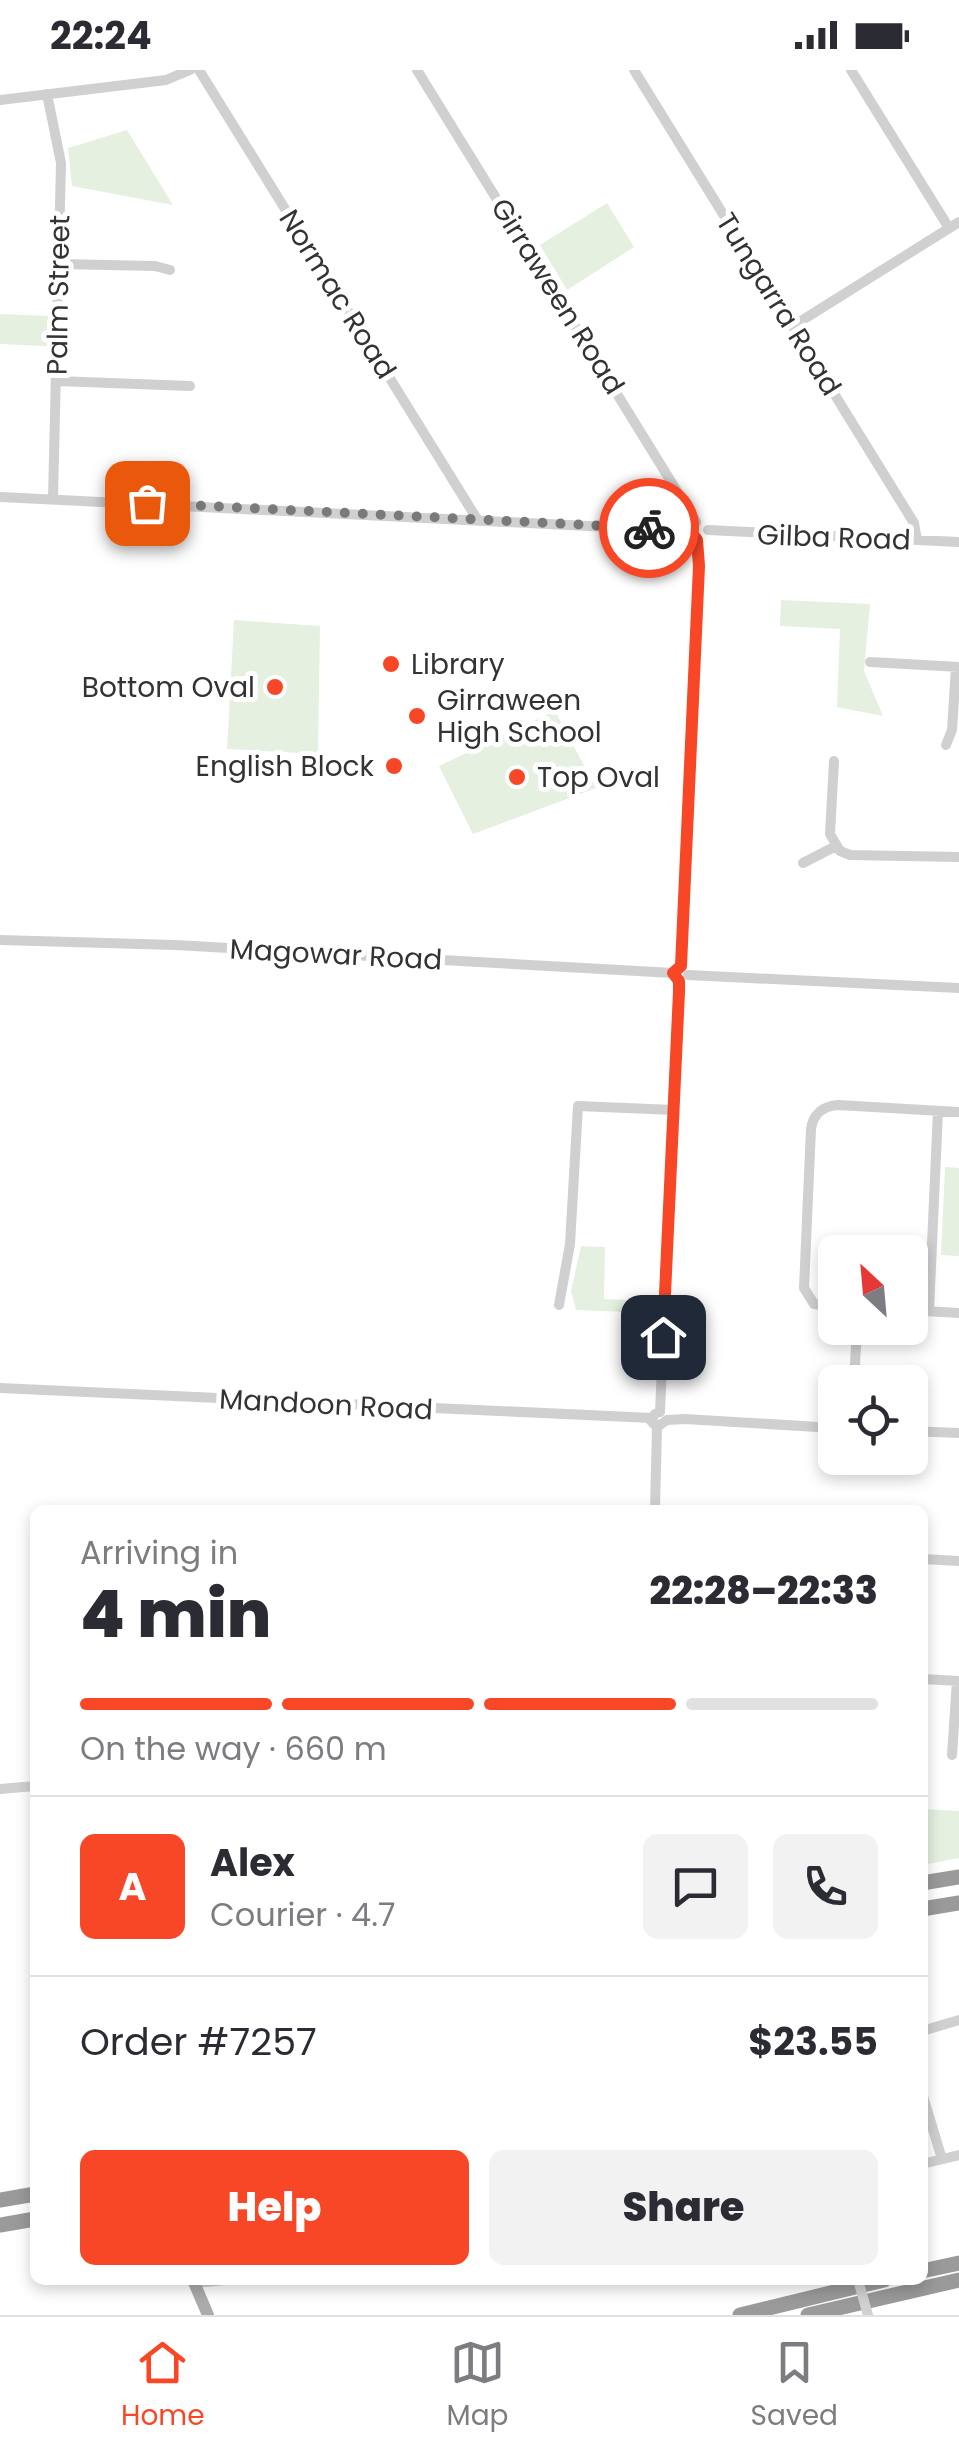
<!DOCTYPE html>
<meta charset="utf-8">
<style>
:root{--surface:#fff;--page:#f2f2f3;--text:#2b2b33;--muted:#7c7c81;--line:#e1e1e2;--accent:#f74727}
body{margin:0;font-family:Poppins,sans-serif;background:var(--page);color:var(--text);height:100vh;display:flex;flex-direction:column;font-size:38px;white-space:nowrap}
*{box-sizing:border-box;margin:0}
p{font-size:32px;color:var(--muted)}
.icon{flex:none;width:55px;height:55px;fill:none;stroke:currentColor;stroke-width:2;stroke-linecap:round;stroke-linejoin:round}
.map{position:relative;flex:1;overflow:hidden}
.sheet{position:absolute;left:30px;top:1435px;width:898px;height:780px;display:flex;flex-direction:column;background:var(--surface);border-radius:15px;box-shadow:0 5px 15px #0003}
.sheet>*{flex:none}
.needle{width:65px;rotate:334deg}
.tools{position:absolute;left:818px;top:1165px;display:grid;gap:20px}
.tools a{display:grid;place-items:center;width:110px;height:110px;border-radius:15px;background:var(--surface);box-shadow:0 5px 15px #0003;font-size:50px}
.pin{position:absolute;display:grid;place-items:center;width:85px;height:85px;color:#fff;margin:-42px;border-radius:20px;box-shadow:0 5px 15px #0006}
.courier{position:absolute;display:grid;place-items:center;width:100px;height:100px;margin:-50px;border:8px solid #f74727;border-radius:50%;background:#fff;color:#222;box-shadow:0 2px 12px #0007}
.headline em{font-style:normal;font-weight:800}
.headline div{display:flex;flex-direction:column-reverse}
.headline{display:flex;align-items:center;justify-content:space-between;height:170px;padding:0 50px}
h1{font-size:65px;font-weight:800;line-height:75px}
.bar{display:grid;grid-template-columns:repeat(4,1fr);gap:15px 10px;align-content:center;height:120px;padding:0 50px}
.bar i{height:12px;border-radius:8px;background:var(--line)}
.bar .active{background:var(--accent)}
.bar p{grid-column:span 4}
.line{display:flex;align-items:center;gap:25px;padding:0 50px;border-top:2px solid var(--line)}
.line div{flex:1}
.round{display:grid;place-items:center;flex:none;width:105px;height:105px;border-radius:15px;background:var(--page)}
.button{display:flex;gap:20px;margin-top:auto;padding:20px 50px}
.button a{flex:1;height:115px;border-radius:15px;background:var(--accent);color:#fff;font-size:40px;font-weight:800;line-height:115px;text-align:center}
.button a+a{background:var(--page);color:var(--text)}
.status{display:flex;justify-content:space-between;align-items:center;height:70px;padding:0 50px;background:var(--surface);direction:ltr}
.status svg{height:28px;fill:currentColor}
.tabs{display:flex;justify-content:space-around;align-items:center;height:140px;border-top:2px solid var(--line);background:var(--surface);font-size:28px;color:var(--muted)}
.tabs a{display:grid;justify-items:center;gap:5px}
.tabs .active{color:var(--accent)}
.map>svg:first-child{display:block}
.green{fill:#e5f0e0}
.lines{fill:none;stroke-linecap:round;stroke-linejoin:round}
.minor{stroke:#d0d0d0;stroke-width:10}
.major{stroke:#ababab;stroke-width:12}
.highway{stroke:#9a9a9a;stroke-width:15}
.minor-bridge{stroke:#d0d0d0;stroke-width:10}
.done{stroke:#7a7a7a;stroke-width:10;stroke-dasharray:0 18}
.route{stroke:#f74727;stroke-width:12}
.poi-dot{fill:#f74727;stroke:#fff;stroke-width:4}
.labels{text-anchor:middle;stroke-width:10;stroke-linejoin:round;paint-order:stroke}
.street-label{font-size:28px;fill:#333;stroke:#fff}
.poi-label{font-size:28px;fill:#333;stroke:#fff;text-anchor:start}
</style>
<div class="status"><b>22:24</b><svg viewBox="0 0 49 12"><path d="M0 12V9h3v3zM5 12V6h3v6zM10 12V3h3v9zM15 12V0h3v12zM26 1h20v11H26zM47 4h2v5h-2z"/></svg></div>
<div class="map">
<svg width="959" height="2245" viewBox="0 0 959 2245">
<rect width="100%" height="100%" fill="#fff"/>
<path class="green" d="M127,60L173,135L72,116L68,78Z
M607,133L634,177L567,220L540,175Z
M0,244L48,246L47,276L0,274Z
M781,530L870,534L864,601L883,646L837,637L840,559L780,556Z
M234,550L320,556L318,684L227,679Z
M555,641L596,718L473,764L439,696Z
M945,1097L959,1098V1186L941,1185Z
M581,1176L605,1177L604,1229L651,1231V1243L576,1240L571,1221Z
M923,1739L959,1741V1788L923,1795Z"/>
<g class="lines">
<path class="minor" d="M199,0L477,449
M417,0L696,452
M634,0L914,453L917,470
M851,0L949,158
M47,24L61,93L53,428
M0,30L166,10L190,0
M59,194L155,196L170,200
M793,256L959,152
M57,311L190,316
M0,427L689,461
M708,460L959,472
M870,592L959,597
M946,675L952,660L956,597
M834,691L830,764L840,781L850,785L959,787
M803,793L834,777
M0,870L175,875L673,903
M681,897L699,496L697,470
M688,905L959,918
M559,1235L570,1174L578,1036L674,1040
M835,1237L814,1234L804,1218L811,1059C813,1044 823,1036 838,1035L959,1042
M910,1240L959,1243
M929,1241L938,1041
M854,1312L857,1258
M0,1318L652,1348
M660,1342L679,911
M655,1344L651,1351L657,1357L667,1350L685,1349L835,1358
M910,1361L959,1363
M655,1440L657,1357
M922,1489L959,1491
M922,1609L959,1611
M952,1685L957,1611
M0,1719L35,1716
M922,1961L959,1950
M922,2023L942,2089
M922,2094L959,2085
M194,2213L226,2210"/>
<path class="major" d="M193,2210L208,2245"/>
<path class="highway" d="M922,1813L959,1807
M922,1839L959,1833
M0,2130L35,2124
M0,2155L35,2149
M922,2201L959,2193
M740,2245L884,2210
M808,2245L959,2210"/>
<path class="minor-bridge" d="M858,2210L868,2245"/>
</g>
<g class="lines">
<path class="done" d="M147,433L649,458"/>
<path class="route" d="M649,458L690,461L697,470L699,496L681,896L673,903L679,911V922L663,1267"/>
</g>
<g class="poi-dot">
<circle cx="391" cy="594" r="10"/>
<circle cx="275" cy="617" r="10"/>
<circle cx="417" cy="646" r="10"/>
<circle cx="394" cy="696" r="10"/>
<circle cx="517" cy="707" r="10"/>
</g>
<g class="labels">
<g class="street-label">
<text transform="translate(338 224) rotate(58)" y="10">Normac Road</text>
<text transform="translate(58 225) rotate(-89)" y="10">Palm Street</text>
<text transform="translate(558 226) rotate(58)" y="10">Girraween Road</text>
<text transform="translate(779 234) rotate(58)" y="10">Tungarra Road</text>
<text transform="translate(834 467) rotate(2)" y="10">Gilba Road</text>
<text transform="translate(336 884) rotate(3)" y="10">Magowar Road</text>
<text transform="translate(326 1334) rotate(3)" y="10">Mandoon Road</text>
</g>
<g class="poi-label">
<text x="411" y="604">Library</text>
<text x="255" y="627" text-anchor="end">Bottom Oval</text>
<text x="437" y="640">Girraween<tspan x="437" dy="32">High School</tspan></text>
<text x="374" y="706" text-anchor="end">English Block</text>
<text x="537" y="717">Top Oval</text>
</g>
</g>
</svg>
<div class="tools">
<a><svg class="needle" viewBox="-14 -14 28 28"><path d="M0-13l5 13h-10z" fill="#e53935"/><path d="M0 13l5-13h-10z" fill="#7c7c81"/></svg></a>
<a><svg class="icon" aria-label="locate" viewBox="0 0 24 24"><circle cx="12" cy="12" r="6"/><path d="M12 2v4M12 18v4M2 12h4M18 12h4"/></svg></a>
</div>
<div class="pin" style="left:147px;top:433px;background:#ea580c"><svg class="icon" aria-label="bag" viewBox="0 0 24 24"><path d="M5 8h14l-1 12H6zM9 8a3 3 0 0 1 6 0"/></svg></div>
<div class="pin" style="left:663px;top:1267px;background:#1f2937"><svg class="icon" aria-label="home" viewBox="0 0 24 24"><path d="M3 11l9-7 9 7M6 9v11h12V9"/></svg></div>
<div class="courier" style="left:649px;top:458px"><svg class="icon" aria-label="bike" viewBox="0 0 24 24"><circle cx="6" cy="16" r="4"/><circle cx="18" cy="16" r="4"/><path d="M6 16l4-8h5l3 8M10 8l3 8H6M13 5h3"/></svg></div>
<section class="sheet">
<div class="headline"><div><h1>4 min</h1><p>Arriving in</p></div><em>22:28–22:33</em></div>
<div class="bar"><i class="active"></i><i class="active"></i><i class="active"></i><i></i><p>On the way · 660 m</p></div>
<div class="line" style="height:180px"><b class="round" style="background:var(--accent);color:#fff">A</b><div><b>Alex</b><p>Courier · 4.7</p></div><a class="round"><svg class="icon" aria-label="chat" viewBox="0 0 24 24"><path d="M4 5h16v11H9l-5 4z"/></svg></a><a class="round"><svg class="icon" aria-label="phone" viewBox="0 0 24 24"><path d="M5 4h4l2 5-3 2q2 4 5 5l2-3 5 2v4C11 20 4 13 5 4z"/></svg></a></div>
<div class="line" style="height:130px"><div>Order #7257</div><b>$23.55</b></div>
<div class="button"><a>Help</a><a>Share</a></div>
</section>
</div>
<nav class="tabs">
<a class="active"><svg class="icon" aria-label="home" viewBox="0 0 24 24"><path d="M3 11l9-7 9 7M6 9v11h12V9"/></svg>Home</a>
<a><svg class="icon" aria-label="map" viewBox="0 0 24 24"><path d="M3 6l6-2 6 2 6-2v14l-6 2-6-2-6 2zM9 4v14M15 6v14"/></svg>Map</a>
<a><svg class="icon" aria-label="saved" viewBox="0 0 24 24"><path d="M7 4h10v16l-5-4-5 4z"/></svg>Saved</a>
</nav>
